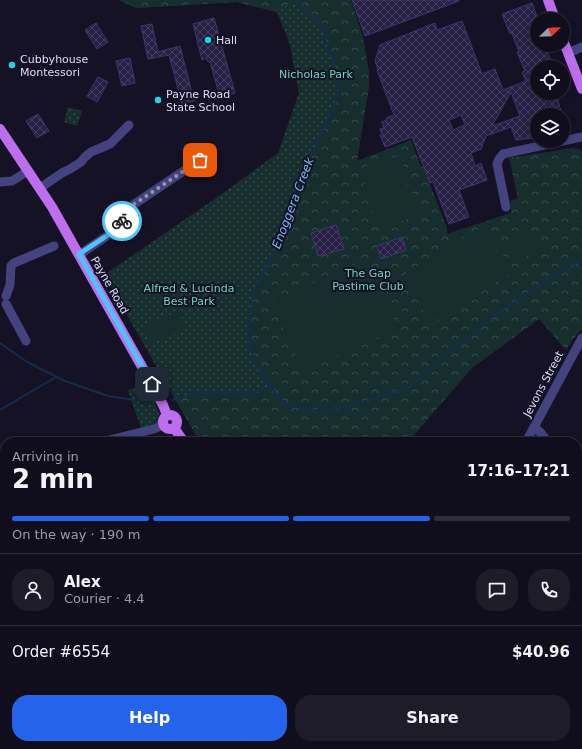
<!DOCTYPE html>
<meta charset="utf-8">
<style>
:root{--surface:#100e1c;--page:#1e1c29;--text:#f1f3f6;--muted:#9c9ca3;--line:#302e3b;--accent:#2563eb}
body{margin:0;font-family:"DejaVu Sans",sans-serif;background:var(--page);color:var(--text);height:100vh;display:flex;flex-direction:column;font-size:15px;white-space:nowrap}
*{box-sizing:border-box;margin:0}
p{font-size:13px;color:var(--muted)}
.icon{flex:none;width:22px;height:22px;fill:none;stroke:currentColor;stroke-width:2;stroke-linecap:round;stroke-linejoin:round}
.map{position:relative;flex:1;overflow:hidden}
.side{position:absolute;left:0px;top:437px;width:582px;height:312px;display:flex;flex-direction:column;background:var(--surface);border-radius:16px 16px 0 0;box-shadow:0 2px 10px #0003,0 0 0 1px var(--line)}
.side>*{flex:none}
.needle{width:26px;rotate:67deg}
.controls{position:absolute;left:530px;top:12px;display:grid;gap:8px}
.controls a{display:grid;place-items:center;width:40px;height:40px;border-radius:50%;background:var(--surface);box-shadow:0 2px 10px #0003,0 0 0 1px var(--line);font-size:20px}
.pin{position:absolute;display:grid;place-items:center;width:34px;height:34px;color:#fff;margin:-17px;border-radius:8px;box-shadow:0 2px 6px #0006}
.courier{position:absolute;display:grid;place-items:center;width:40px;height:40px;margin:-20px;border:3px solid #4fc3f7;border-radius:50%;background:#fff;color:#222;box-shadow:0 1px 5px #0007}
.overview em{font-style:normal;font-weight:700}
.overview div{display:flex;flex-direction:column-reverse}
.overview{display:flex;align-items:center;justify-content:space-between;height:68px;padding:0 12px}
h1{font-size:26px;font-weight:700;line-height:30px}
.bar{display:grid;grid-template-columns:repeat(4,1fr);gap:6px 4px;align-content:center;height:48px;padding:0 12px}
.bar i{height:5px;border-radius:3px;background:var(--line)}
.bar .selected{background:var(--accent)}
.bar p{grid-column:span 4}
.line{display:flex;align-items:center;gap:10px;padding:0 12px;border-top:1px solid var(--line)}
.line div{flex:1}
.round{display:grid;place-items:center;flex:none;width:42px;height:42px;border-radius:16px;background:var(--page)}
.button{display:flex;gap:8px;margin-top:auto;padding:8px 12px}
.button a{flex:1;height:46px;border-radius:16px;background:var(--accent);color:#fff;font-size:16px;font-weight:700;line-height:46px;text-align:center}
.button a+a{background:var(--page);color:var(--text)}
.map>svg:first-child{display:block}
.grass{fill:url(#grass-dots)}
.forest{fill:url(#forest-crowns)}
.garden{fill:#162f2e}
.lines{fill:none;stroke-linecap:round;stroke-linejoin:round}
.stream{stroke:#162c4c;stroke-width:2}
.building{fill:url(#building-cross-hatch);stroke:#3f356e;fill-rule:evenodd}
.minor{stroke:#444380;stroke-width:9}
.major{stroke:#bd6eef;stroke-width:10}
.done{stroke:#9895b0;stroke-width:4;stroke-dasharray:0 7.2}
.route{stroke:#4fc3f7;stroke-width:5}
.poi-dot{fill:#1cd5e6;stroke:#151226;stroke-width:1.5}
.labels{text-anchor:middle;stroke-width:4;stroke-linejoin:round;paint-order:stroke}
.poi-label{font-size:11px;fill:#dedbfb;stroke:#151226;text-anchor:start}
.park-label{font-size:11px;fill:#6ed4b9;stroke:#151226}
.street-label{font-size:11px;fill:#dedbfb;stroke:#151226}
.water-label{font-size:12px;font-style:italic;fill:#74b9f0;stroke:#151226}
</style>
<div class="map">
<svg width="582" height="749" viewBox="0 0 582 749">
<defs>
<pattern id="grass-dots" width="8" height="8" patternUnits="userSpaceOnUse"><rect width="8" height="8" fill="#162f2e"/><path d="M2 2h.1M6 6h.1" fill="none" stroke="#374d4d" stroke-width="1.8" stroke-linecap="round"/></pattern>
<pattern id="forest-crowns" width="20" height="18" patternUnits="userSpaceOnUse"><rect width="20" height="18" fill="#162f2e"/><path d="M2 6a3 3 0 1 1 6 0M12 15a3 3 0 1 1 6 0" fill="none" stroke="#374d4d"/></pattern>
<pattern id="building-cross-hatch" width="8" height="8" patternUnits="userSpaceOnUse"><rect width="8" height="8" fill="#272045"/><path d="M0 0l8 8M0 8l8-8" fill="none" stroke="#464061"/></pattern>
</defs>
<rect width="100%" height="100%" fill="#151226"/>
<path class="grass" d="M119,0H294L303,6L321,24L338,79L339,94L310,159L283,235L252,296L253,360L270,387L246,393H196L175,399L104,275L222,194L278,153L299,93L290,45L277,12L237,2L136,8Z
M68,107L82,111L77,126L64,122Z
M147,384L159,413L158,424L141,428L128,390Z"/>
<path class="forest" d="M119,0H351L363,38L369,72V87L357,161L411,140L421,167H423L447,228V234L511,213V207L510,201L518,198L509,158L572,148L579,149L582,151V329L573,339L566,350L539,319L472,368L408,442H200L175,399L196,393H246L270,387L253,360L249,338L252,296L283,235L310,159L339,94L338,79L321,24L303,6L294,0L277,12L237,2L136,8Z"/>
<path class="garden" d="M400,155L410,184L369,198L359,169Z
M410,185L419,215L378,229L369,199Z
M484,225L513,271L431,323L402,276Z
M527,228L540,249L518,262L506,242Z
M367,259L398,328L302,370L272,301Z
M179,311L186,329L150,344L142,326Z"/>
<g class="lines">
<path class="stream" d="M294,0L303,6L321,24L338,79L339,94L310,159L283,235L252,296L249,338L253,360L270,387L284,403L299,408L326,411L363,402L409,387L495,315L573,264L582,262
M0,343L27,362L65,381L108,396L148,402
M172,400L196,393H246L270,387
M0,410L56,377"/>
</g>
<path class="building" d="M352,0H459V1L365,36Z
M532,3L538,19H535L537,24V45H545L553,67H537V93H556L562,115H537V125L531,127L533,138L516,140L511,127L486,136L481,149L471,153L475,166L481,163L487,180L459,190L469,217L449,224L433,182L430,183L412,137L385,147L380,135L382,134L380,129L384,128L382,122L387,120L386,118L394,115L377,70L378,69L375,61L380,45L435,23L437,30L462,21L482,74L495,69L503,90L526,81L522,72L525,71L517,52H519L512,33L510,34L502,14ZM511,92L520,116L492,126ZM461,115L465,125L453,130L449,120Z
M214,18L235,93L220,97L210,62H208L206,58L202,60L193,24Z
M96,23L108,42L97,49L85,30Z
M152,24L158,52L180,46L194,101L182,104L169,55L148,59L141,26Z
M130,58L135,83L122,86L116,61Z
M98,77L108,82L97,102L87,96Z
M38,114L49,131L37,138L26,121Z
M336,225L344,249L318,256L311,233Z
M402,237L406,250L381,259L377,246Z"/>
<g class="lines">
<path class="minor" d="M568,53L582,47
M0,182L12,181L28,171
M40,188L62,173L70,169L81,162L85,157L91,152L110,144L129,125
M506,207L497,164L499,159L503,154L582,137
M79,255L117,229L127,210L133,205L200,160
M6,296L10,285L11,266L14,263L54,246
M6,304L26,341
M534,427L541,433L548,442
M101,442L154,429L163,425
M526,442L582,338
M0,466L5,464
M0,512L5,534
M577,562L582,583
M45,744L46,749
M147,744L149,749
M421,744V749
M373,749L385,744"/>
<path class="major" d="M548,0L555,19
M563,40L582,89
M0,129L52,207L141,365L163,405L167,415
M163 422a7 7 0 1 1 14 0a7 7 0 1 1-14 0Z
M174,428L184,442
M577,705L582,704"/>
</g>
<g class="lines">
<path class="done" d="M122,221L127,210L133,205L200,160"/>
<path class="route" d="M122,221L117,229L79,254L152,384"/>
</g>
<g class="poi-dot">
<circle cx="208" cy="40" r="4"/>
<circle cx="12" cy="65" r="4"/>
<circle cx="158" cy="100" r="4"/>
</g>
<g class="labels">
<g class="poi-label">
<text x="216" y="44">Hall</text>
<text x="20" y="63">Cubbyhouse<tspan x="20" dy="13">Montessori</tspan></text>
<text x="166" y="98">Payne Road<tspan x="166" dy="13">State School</tspan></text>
</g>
<g class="park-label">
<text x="316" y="78">Nicholas Park</text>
<text x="368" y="277">The Gap<tspan x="368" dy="13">Pastime Club</tspan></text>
<text x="189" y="292">Alfred &amp; Lucinda<tspan x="189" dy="13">Best Park</tspan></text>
</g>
<g class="street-label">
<text transform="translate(110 285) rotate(60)" y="4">Payne Road</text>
<text transform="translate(543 384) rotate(-62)" y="4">Jevons Street</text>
</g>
<g class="water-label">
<text transform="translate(293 203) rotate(-69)" y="4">Enoggera Creek</text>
</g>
</g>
</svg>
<div class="controls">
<a><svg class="needle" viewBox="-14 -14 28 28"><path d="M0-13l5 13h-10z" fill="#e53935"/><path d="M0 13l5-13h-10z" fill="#9c9ca3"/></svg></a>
<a><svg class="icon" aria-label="locate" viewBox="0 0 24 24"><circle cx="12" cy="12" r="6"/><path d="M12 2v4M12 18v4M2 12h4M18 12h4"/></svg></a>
<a><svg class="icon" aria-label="layers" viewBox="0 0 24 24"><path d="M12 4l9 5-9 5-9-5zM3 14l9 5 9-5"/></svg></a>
</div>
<div class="pin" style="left:200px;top:160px;background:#ea580c"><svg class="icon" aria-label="bag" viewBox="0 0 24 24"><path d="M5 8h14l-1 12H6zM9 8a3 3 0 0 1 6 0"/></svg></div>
<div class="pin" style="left:152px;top:384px;background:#1f2937"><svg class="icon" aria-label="home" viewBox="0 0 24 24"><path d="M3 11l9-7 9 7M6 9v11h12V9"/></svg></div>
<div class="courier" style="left:122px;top:221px"><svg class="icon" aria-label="bike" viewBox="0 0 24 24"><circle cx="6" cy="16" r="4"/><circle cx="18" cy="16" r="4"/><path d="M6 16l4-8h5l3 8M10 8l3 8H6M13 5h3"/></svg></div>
<section class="side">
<div class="overview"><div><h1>2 min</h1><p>Arriving in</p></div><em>17:16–17:21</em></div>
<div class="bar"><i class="selected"></i><i class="selected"></i><i class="selected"></i><i></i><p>On the way · 190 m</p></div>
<div class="line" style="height:72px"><a class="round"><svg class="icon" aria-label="person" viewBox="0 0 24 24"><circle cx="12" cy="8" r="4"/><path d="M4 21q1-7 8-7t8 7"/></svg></a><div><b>Alex</b><p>Courier · 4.4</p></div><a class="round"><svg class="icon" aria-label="chat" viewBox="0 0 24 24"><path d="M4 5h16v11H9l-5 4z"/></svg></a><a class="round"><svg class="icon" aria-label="phone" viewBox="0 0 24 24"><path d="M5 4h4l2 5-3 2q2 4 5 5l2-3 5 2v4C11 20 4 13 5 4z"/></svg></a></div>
<div class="line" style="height:52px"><div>Order #6554</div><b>$40.96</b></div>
<div class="button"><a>Help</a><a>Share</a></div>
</section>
</div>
